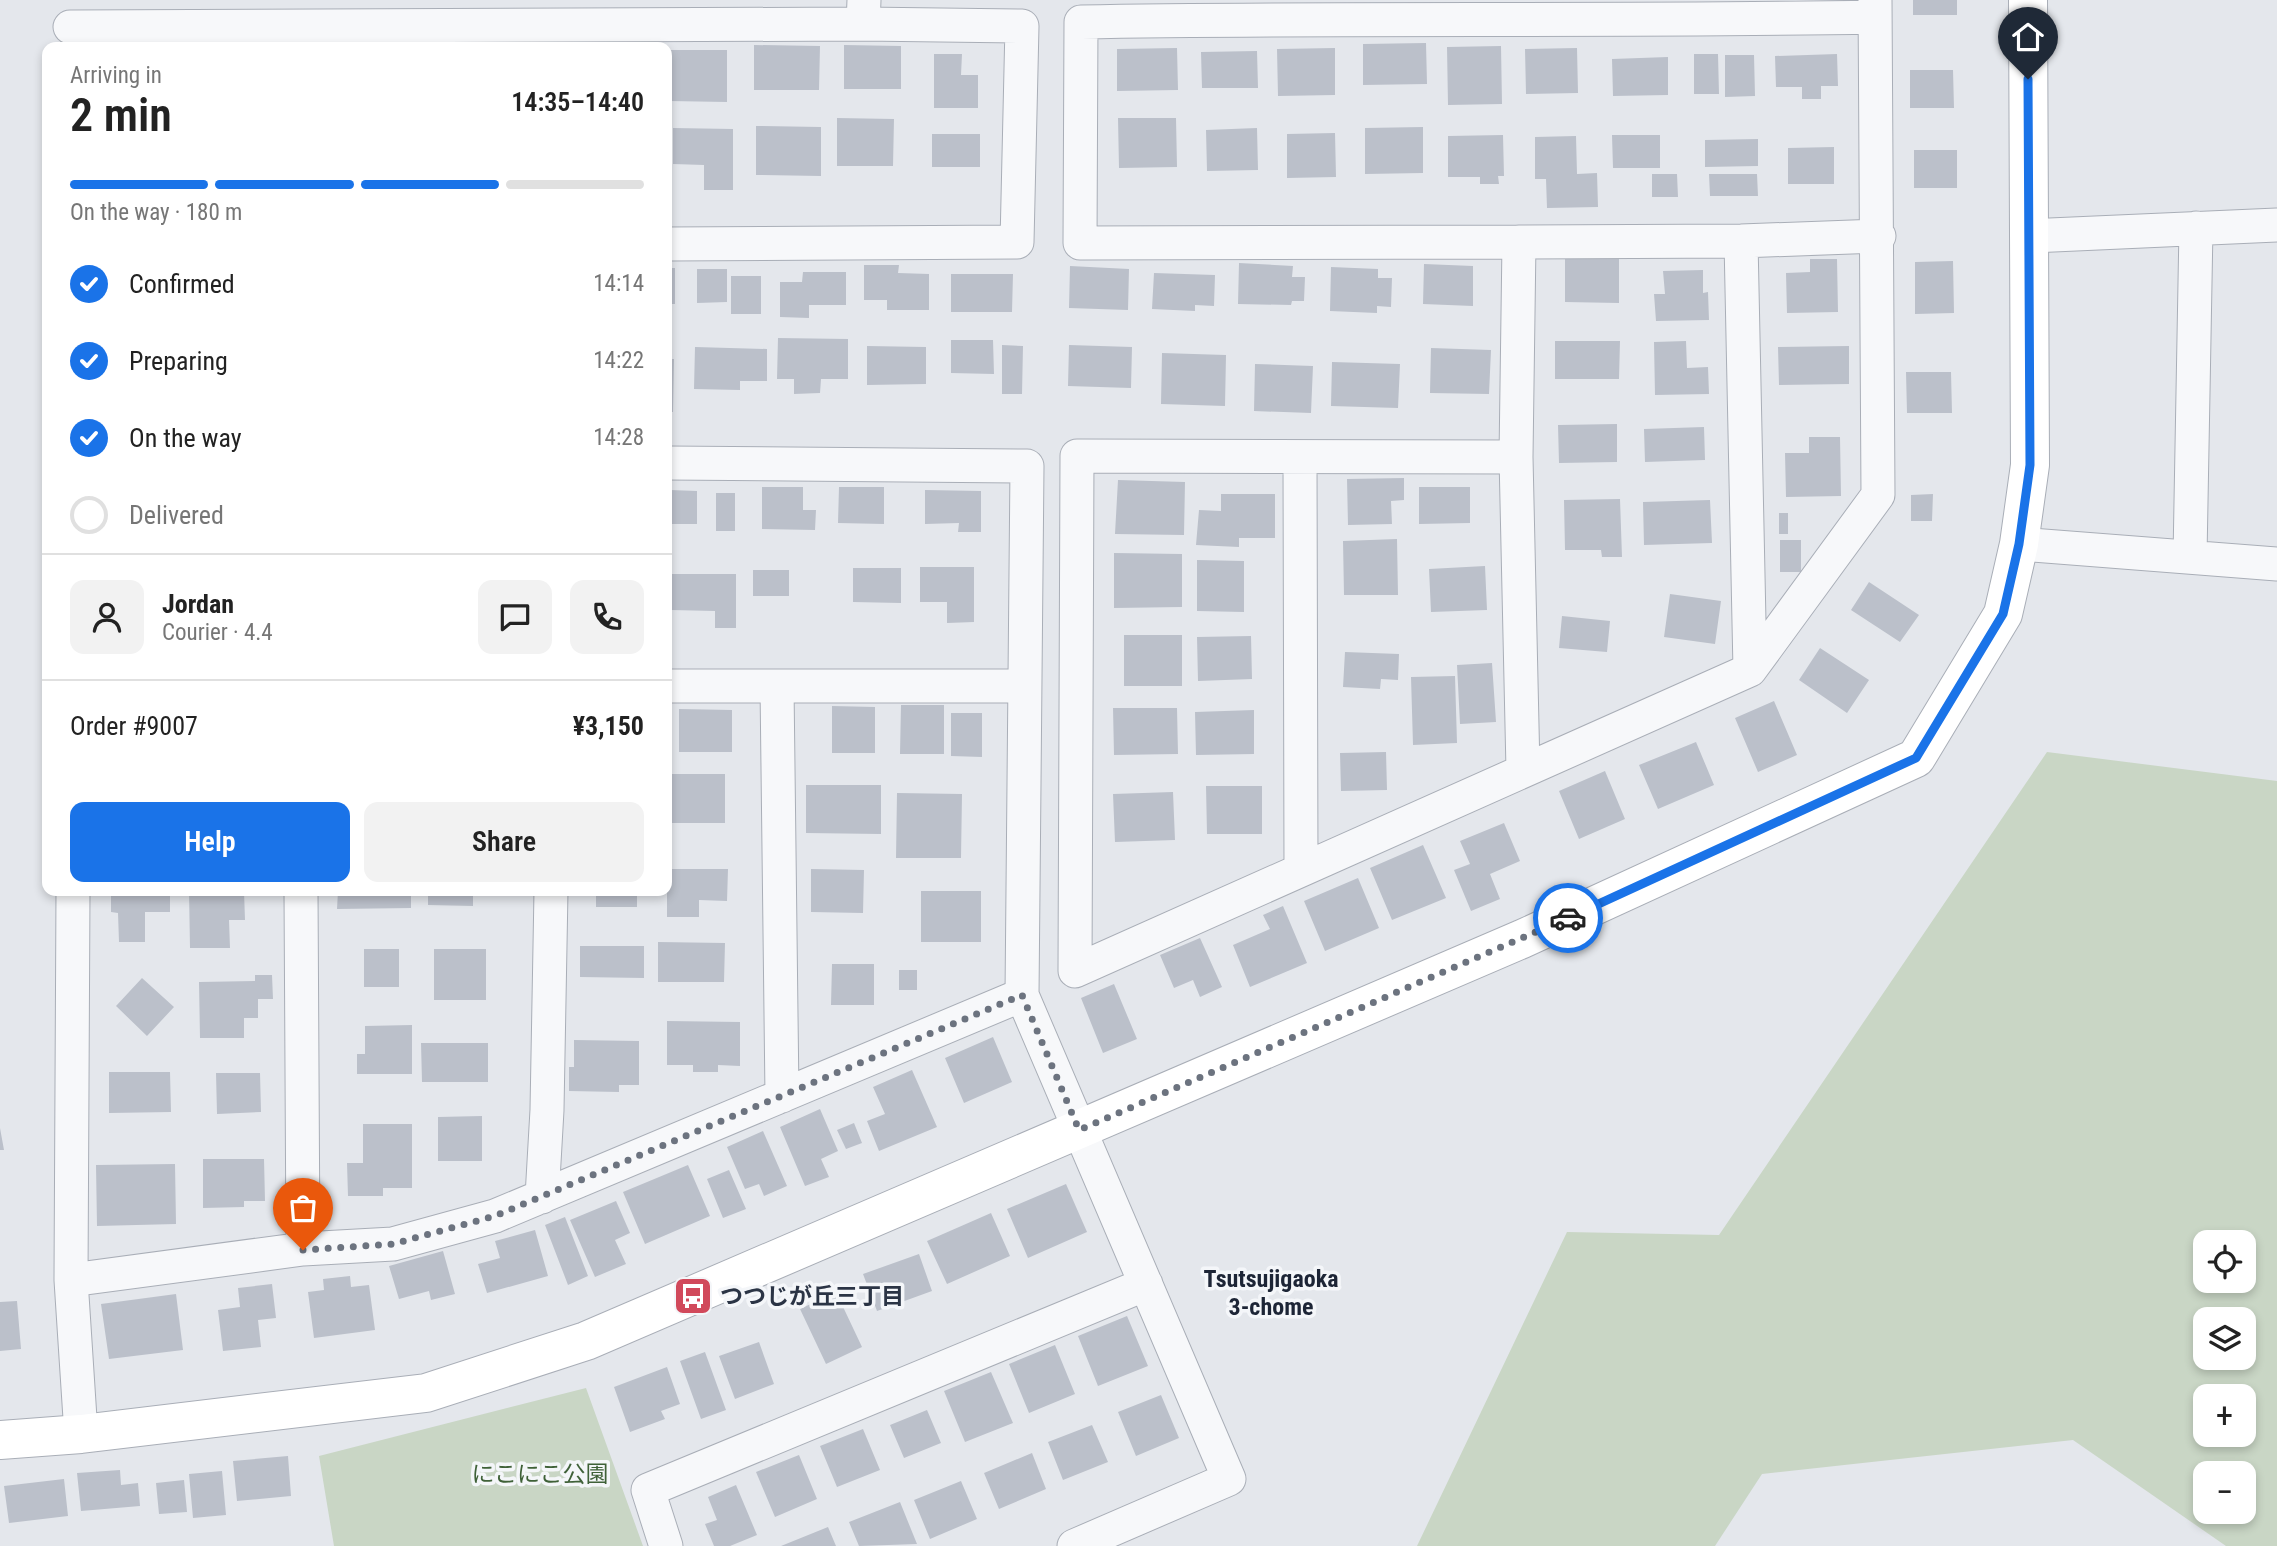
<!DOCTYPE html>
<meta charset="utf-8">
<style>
:root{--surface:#fff;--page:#f2f2f2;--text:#222;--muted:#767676;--line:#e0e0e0;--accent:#1a73e8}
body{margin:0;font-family:"Roboto Condensed","Noto Sans JP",sans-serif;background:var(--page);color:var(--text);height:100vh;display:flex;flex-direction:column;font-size:26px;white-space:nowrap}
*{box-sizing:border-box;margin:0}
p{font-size:23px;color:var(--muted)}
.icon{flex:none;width:38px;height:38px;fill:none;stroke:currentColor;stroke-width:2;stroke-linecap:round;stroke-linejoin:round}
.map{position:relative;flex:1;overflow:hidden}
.panel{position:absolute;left:42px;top:42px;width:630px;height:854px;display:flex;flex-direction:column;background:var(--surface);border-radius:14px;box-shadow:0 4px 10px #0003}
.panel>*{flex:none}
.fabs{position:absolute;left:2193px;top:1230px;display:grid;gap:14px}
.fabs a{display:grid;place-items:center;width:63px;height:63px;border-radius:14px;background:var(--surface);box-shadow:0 4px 10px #0003;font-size:35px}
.pin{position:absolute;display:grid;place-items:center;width:60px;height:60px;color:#fff;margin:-72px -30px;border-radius:50% 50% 50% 0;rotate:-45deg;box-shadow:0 0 7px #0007}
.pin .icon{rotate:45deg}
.courier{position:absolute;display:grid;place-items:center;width:70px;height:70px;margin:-35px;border:5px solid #1a73e8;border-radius:50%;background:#fff;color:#222;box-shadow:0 2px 9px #0007}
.head em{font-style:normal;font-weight:600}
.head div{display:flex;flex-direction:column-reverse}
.head{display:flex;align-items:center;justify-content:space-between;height:119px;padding:0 28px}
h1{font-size:46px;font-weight:600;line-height:52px}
.bar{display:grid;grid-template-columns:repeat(4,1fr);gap:10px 7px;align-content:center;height:84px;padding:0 28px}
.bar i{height:9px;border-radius:5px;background:var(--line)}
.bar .on{background:var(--accent)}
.bar p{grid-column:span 4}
.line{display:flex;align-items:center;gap:18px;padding:0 28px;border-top:2px solid var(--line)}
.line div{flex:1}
.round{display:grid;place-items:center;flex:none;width:74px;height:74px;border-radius:14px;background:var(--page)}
ol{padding:0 28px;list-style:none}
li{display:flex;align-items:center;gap:21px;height:77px}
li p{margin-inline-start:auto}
li .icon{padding:7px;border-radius:50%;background:var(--accent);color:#fff;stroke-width:4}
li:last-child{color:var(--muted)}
li i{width:38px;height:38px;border:4px solid var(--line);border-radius:50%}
.button{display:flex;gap:14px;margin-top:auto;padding:14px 28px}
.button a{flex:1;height:80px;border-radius:14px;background:var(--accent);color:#fff;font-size:28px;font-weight:600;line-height:80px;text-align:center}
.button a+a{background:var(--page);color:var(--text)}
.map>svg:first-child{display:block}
.green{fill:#c9d6c5;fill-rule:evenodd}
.building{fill:#bbc0ca}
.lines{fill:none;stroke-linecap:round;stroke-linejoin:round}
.street-casing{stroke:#a9aeb7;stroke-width:35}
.secondary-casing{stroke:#a9aeb7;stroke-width:40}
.street{stroke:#f7f8fa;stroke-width:33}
.secondary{stroke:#fff;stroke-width:38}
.done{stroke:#6c737f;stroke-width:7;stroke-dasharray:0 12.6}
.route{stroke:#1a73e8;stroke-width:9}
.labels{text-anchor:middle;stroke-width:7;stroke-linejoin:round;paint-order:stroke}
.poi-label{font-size:23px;font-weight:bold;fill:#2b3445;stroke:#f4f6f9;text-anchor:start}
.park-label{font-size:23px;fill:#3f6138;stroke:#f4f6f9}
.neighbourhood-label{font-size:24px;font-weight:bold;fill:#1d2536;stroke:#f4f6f9}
</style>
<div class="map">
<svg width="2277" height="1546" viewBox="0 0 2277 1546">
<rect width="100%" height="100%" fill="#e4e7ec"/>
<path class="green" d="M2047,752L2277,781V1546H2226L2073,1440L1762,1474L1715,1546H1417L1567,1232L1719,1235ZM2205,1242H2244V1281H2205ZM2205,1320H2244V1358H2205ZM2205,1396H2244V1435H2205ZM2205,1474H2244V1512H2205Z
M586,1388L643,1546H334L319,1456Z"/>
<path class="building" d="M1913,0H1957V15H1913Z
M1426,43L1427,84L1363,85V44Z
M754,45L820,46L819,90H754Z
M844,45L901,46V89H844Z
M1501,46L1502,104L1448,105L1447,47Z
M1177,48L1178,90L1117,91V49Z
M1335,48V95L1278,96L1277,49Z
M1577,48L1578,93L1526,94L1525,49Z
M669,50H727V102L669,101Z
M1257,51L1258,88H1202L1201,52Z
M934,54H962L961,75H978V108H934Z
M1694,54H1718L1719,94H1694Z
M1837,54L1838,86H1821V99H1802V87H1776L1775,56Z
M1725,55H1754L1755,96L1725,97Z
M1668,57V95L1613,96L1612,59Z
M1910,70H1953L1954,108H1910Z
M837,118L894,119L893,166H837Z
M1118,118H1176L1177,167L1119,168Z
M756,126L821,127V176L756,175Z
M1423,127V173L1365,174V128Z
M673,128L733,129V190H704V165L673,164Z
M1257,128L1258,170L1207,171L1206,130Z
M1335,133L1336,177L1287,178V134Z
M932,134H980V167H932Z
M1503,135L1504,176H1498L1499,184H1480V177H1448V136Z
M1612,135H1660V168H1613Z
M1576,136L1577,174L1597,173L1598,207L1547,208L1546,179H1535V137Z
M1758,139V166L1705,167V140Z
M1834,147V184H1788V148Z
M1914,150H1957V188H1914Z
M1652,174H1677L1678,197H1652Z
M1709,174H1757L1758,196H1710Z
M1565,254H1619V303L1565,302Z
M1810,259H1837L1838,312L1787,313L1786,273L1810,272Z
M1953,261L1954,313L1915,314V262Z
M1239,263L1293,266L1292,277H1305L1304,301H1292L1291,305L1238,304Z
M1424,264L1473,266V306L1423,304Z
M864,265H899L898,273L929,274V310H887V300H864Z
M1070,266L1129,269L1128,310L1069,308Z
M1331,267L1378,269V278H1392L1391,307L1377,306V313L1330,311Z
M667,268H675V304H667Z
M697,269H727V302L697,303Z
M1703,270V293L1708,292L1709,320L1656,321L1654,294H1665L1663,271Z
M803,272H846V305H809V318L780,317V282H802Z
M1154,273L1215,275L1214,306L1195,305V311L1152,309Z
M951,274H1013L1012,312H951Z
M731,276H761V314H731Z
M778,338L848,339V379H821L820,393L794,394V379H777Z
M951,340H993L994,374L951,373Z
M1555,341H1620L1619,379H1555Z
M1686,341L1687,368L1708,367L1709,394L1655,395L1654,342Z
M1002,345L1023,346L1022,394H1002Z
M1069,345L1132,347L1131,388L1068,386Z
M867,346L926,347V384L867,385Z
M1849,346V384L1779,385L1778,347Z
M695,347L767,349V381H740V390L694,389Z
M1431,348L1491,350L1489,394L1430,393Z
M1162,353L1226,355L1225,406L1161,404Z
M667,359H674L673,412H667Z
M1332,362L1400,364L1398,408L1331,406Z
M1255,364L1313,366L1311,413L1254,411Z
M1906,372H1951L1952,413H1907Z
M1617,424V462L1559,463L1558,425Z
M1704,427L1705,460L1645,462L1644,429Z
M1809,437H1840L1841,496L1786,497L1785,453H1809Z
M1404,478V500L1391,501L1392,524L1348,525L1347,479Z
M1118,480L1185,482L1184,535L1115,534Z
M762,487H803V510H816L815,530L762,529Z
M839,487H884V524L838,523Z
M1419,487H1470V523L1419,524Z
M670,490L697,491V524H670Z
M925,490L981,491V532H958L959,523L925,524Z
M716,493H735V531H716Z
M1221,494H1275V538H1239V547L1196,545L1199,510L1221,511Z
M1933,494L1932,521H1911V495Z
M1620,499L1622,557H1602L1601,550H1565L1564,500Z
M1710,500L1712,543L1644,545L1643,502Z
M1779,513H1788V534H1779Z
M1397,539L1398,595H1344L1343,541Z
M1780,540H1801V572H1780Z
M1114,553L1182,554V607L1114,608Z
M1197,560L1244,561V612L1197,611Z
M1485,566L1487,610L1431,612L1429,569Z
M920,567H974V622L947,623V602H920Z
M853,568H901V603L853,602Z
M753,570H789V596H753Z
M671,574H736V628H715V611L671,610Z
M1869,582L1919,615L1900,642L1851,610Z
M1670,594L1721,601L1715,644L1664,637Z
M1562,616L1610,621L1607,652L1559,648Z
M1124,635H1182V686H1124Z
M1251,636L1252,679L1198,681L1197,637Z
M1820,648L1869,680L1847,713L1799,680Z
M1345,652L1399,654L1398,680L1381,679L1380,689L1343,687Z
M1492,663L1496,722L1460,724L1457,665Z
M1455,676L1457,743L1413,745L1411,677Z
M1774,701L1797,755L1758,772L1735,718Z
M901,705H944V754H900Z
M832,706L875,707V753H832Z
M1113,708H1177L1178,754L1114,755Z
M679,709L732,710V752H679Z
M1254,710V754L1196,755L1195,712Z
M951,713H982V757L951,756Z
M1696,742L1714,785L1658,809L1639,765Z
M1386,752L1387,790L1341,791L1340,753Z
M1605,771L1625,819L1579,839L1559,791Z
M667,774H725V823H667Z
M806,785H881V834L806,833Z
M1206,786H1262V834H1207Z
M1173,792L1175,840L1115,842L1113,794Z
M897,793L962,794L961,858H896Z
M1504,823L1520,861L1490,874L1500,899L1471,911L1454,870L1470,864L1460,841Z
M1423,845L1446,898L1392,920L1370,868Z
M667,869H728L727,901L699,900V917H667Z
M811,869L864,870L863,913L811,912Z
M1358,878L1379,928L1325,951L1304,901Z
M111,891H170V912H145V942H119L118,913L111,912Z
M189,891H244L245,920H229L230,948H190Z
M338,891H411V908L337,909Z
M428,891H473V906L428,905Z
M596,891H637V907H596Z
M921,891H981V942H921Z
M1283,906L1307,963L1250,987L1233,945L1270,929L1263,915Z
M1200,938L1222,987L1200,997L1193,980L1174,988L1160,955Z
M658,942L725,943L724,982H658Z
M580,946H644V978L580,977Z
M364,949H399V987H364Z
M434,949H486V1000H434Z
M832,964H874V1005H831Z
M899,970H917V990H899Z
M255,975H272L273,999H258V1018H244V1038H200L199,982L255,981Z
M142,978L174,1007L147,1036L116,1006Z
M1114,984L1137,1039L1103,1053L1081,998Z
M667,1021L740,1022V1066L718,1065V1072H693V1065H667Z
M412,1025V1074H357V1054H365V1026Z
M993,1037L1012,1082L964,1103L945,1058Z
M574,1040L639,1041V1085H619V1092L569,1091V1067H574Z
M421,1043H488V1082H422Z
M912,1070L937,1127L879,1151L867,1121L885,1114L873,1087Z
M109,1072H170L171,1112L109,1113Z
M216,1073H260L261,1112L217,1114Z
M820,1109L838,1151L821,1159L829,1177L805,1186L780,1127Z
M482,1116V1161H438V1117Z
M854,1123L862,1143L846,1149L837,1130Z
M363,1124H412V1188H383V1196H348L347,1163H363Z
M0,1128L4,1150H0Z
M763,1131L787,1186L764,1196L759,1184L745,1189L727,1147Z
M203,1159H264L265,1201H244V1207L203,1208Z
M175,1164L176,1224L97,1226L96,1165Z
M688,1165L710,1216L645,1244L623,1192Z
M729,1170L746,1209L723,1218L707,1179Z
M1066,1184L1087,1232L1028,1258L1007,1209Z
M616,1201L630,1233L615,1240L626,1264L595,1277L570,1220Z
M991,1213L1010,1256L947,1284L927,1241Z
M565,1217L588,1276L568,1285L545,1225Z
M535,1230L548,1276L487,1293L478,1264L500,1258L495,1241Z
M443,1251L455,1294L431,1300L429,1291L399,1299L389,1266Z
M919,1254L932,1291L877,1311L863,1274Z
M350,1276L351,1287L369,1285L375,1330L314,1338L308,1292L324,1290L323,1279Z
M272,1284L276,1318L258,1320L261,1347L223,1351L218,1310L240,1307L238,1288Z
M836,1292L862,1347L826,1364L800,1309Z
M176,1294L183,1350L109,1359L101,1304Z
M17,1301L21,1349L0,1351V1302Z
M1127,1316L1148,1366L1098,1386L1078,1336Z
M759,1342L774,1384L735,1399L719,1356Z
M1055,1345L1075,1394L1029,1413L1009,1364Z
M705,1352L726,1410L701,1419L680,1361Z
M667,1367L680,1404L661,1411L665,1419L630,1432L614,1387Z
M991,1372L1013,1423L965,1442L944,1391Z
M1161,1395L1179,1438L1136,1456L1118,1412Z
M927,1410L941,1443L904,1458L890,1425Z
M1092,1425L1108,1462L1063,1480L1048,1442Z
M863,1429L880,1470L837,1487L820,1446Z
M1032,1453L1046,1489L999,1509L984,1473Z
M799,1455L817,1499L775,1517L756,1472Z
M288,1456L291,1496L237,1501L233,1461Z
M120,1470L121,1485L138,1483L140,1506L81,1511L77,1473Z
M222,1471L226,1515L193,1518L189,1474Z
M64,1479L68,1516L9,1523L4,1486Z
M184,1480L187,1512L159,1514L156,1483Z
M961,1481L977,1519L930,1539L914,1500Z
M736,1485L757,1535L730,1546H714L705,1524L717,1520L708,1497Z
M900,1502L917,1544L859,1546L849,1522Z
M828,1527L836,1546H781Z"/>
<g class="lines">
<defs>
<path id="street" d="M1875,17C1610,22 1346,17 1081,22L1080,243L1519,242L1516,457L1077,456L1075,971L1750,670L1878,495L1875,0
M70,27L863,24L864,0
M2029,236L2277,225
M1741,241L1750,670
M1519,242L1741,241L1879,236
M667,244L1017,242L1022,26L863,24
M1516,457L1523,770
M1300,459L1301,868
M2019,544L2277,564
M2190,557L2196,228
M667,686H1024
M777,686L782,1096
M73,891L71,1280L81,1434
M301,891L303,1249
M1022,995L1229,1479L1074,1546
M542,1197L547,1110L551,891
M71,1280L303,1249L393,1244L495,1216L1022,995L1027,466L667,463
M666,1546L648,1490L1146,1284"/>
<path id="secondary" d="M0,1440L81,1434L426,1393L586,1341L1522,939L1916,758L2003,614L2019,544L2030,465L2028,0"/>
</defs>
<use href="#street" class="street-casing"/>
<use href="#secondary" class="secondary-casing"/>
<use href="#street" class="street"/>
<use href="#secondary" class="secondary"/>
</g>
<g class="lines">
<path class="done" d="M303,1250L393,1244L495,1216L1022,995L1079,1130L1568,918"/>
<path class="route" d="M1568,918L1916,758L2003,614L2019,544L2030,465L2028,79"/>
</g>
<defs>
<symbol id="bus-square" viewBox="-11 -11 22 22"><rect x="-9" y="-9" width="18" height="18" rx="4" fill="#d1495b" stroke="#f4f6f9"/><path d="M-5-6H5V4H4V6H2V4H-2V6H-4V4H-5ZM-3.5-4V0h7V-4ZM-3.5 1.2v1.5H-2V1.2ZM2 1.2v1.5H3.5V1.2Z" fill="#fff"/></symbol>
</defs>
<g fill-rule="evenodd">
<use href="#bus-square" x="671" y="1274" width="44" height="44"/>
</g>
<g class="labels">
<g class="poi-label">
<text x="720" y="1304">つつじが丘三丁目</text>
</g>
<g class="park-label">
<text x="540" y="1482">にこにこ公園</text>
</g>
<g class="neighbourhood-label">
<text x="1271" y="1287">Tsutsujigaoka<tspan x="1271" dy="28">3-chome</tspan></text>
</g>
</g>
</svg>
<div class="fabs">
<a><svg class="icon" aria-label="locate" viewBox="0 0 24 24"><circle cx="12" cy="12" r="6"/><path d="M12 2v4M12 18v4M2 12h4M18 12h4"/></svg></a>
<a><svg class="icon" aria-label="layers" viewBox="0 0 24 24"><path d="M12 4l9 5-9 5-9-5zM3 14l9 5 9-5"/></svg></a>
<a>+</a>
<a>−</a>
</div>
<div class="pin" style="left:303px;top:1250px;background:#ea580c"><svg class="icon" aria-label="bag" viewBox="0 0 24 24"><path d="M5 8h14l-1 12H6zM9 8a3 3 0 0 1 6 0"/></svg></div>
<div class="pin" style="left:2028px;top:79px;background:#1f2937"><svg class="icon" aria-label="home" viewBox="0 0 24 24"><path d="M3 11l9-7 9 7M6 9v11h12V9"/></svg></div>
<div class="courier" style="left:1568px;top:918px"><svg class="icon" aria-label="car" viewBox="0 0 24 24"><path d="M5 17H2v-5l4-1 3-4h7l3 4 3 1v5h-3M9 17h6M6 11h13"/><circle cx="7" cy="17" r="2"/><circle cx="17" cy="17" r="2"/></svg></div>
<section class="panel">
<div class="head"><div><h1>2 min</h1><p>Arriving in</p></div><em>14:35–14:40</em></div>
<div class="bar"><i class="on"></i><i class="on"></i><i class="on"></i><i></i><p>On the way · 180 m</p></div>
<ol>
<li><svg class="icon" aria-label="check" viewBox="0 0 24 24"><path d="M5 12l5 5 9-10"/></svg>Confirmed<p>14:14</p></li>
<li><svg class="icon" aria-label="check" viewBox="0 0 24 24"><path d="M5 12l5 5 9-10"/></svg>Preparing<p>14:22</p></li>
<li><svg class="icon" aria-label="check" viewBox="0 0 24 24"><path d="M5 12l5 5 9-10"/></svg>On the way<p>14:28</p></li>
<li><i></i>Delivered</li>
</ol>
<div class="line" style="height:126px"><a class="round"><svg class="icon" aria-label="person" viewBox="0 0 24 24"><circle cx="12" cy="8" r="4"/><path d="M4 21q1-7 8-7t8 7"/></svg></a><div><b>Jordan</b><p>Courier · 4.4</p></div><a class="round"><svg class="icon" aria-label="chat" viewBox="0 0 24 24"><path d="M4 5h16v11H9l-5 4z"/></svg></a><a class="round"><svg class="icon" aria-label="phone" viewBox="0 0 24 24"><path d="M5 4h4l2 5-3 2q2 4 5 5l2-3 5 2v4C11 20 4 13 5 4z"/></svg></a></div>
<div class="line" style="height:91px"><div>Order #9007</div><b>¥3,150</b></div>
<div class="button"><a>Help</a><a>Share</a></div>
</section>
</div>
